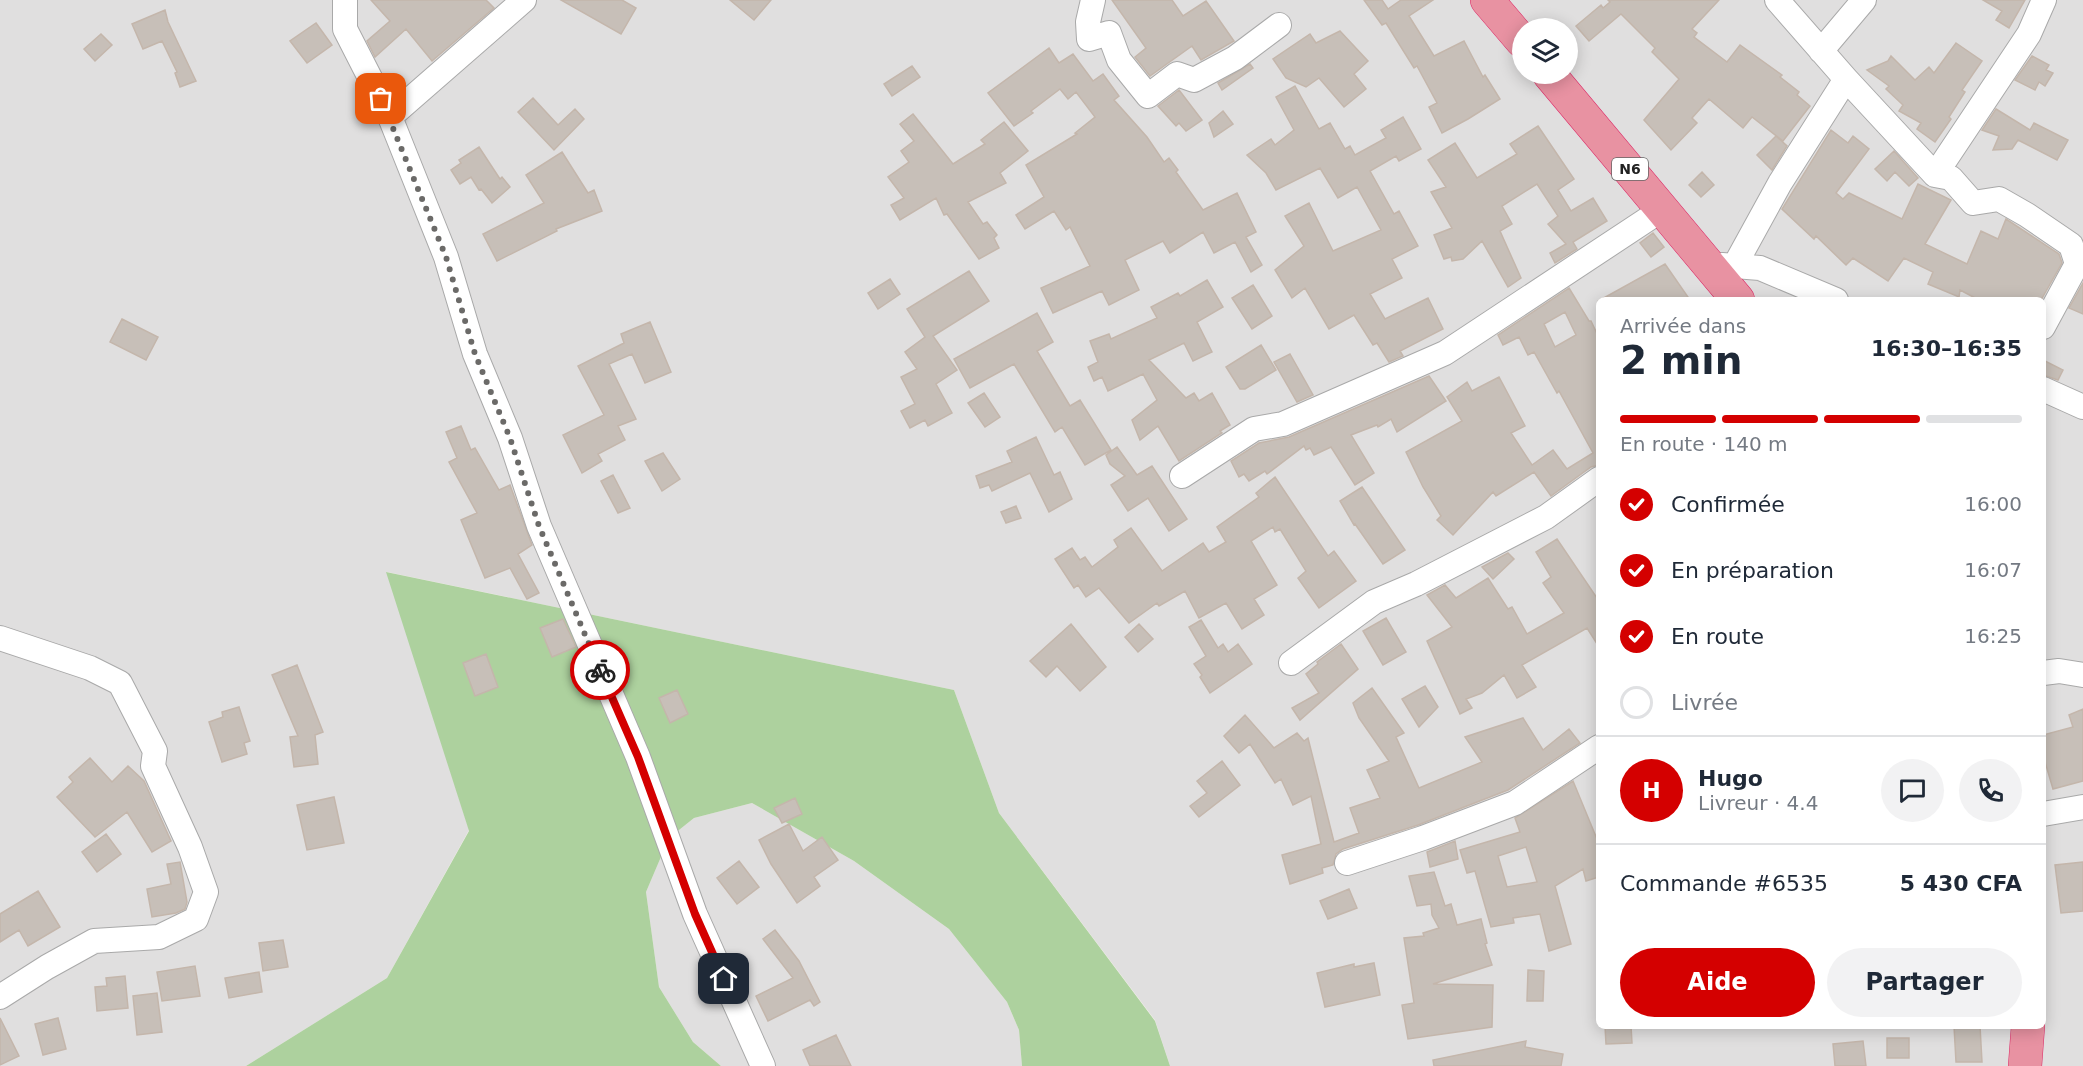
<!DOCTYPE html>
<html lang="fr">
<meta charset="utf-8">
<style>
:root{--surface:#fff;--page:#f2f2f3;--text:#1f2937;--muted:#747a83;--line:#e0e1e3;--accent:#d40000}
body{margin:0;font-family:"DejaVu Sans",sans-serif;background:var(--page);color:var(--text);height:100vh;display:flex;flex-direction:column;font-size:22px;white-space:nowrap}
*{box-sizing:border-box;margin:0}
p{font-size:20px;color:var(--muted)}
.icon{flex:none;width:33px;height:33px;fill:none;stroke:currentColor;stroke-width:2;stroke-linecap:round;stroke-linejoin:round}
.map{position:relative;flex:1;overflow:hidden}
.drawer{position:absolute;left:1596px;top:297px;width:450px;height:732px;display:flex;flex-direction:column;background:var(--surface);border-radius:9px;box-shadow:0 3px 15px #0003}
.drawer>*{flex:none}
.fabs{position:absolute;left:1512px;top:18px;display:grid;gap:12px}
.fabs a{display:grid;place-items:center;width:66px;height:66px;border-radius:50%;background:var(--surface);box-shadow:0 3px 15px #0003;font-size:30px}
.pin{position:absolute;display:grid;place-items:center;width:51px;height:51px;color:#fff;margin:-26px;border-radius:12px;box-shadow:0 3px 9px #0006}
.courier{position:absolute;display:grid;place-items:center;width:60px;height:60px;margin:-30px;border:4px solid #d40000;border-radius:50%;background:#fff;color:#222;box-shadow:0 2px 8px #0007}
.head em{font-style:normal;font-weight:700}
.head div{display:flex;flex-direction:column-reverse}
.head{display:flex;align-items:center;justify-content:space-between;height:102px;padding:0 24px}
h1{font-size:39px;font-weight:700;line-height:45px}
.bar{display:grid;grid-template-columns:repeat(4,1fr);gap:9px 6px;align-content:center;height:72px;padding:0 24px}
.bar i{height:8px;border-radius:4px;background:var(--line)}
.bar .selected{background:var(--accent)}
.bar p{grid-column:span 4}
.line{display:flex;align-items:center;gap:15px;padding:0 24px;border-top:2px solid var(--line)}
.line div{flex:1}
.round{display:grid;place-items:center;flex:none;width:63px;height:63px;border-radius:32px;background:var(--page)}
ol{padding:0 24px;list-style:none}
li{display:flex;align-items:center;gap:18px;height:66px}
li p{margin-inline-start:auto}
li .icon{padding:6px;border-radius:50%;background:var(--accent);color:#fff;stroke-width:4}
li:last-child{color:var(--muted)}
li i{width:33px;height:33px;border:3px solid var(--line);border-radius:50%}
.primary-button{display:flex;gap:12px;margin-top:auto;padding:12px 24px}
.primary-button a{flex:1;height:69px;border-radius:36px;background:var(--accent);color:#fff;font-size:24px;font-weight:700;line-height:69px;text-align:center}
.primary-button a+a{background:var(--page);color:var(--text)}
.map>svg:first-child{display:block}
.residential{fill:#e0dfdf;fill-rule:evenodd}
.forest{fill:#add19e}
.building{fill:#c7bfb8;stroke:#c4b6ab;stroke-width:1.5;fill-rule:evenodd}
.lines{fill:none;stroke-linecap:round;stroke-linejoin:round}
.minor-casing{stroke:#a9a9a9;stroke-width:26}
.highway-casing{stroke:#dc2a67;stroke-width:34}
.minor{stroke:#fff;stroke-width:24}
.highway{stroke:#e892a2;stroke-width:33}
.done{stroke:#6b6a68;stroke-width:6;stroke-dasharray:0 10.8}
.route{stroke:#d40000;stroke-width:8}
.labels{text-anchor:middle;stroke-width:5;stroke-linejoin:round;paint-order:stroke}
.shield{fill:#fff;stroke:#646464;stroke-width:1.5}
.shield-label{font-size:14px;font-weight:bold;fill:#222}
</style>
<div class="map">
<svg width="2083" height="1066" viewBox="0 0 2083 1066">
<rect width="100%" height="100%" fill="#f2efe9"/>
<path class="residential" d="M0,0H2083V1066H1170L1155,1020L999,813L954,690L387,572L469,830L387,978L246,1066H0ZM1522,28H1568V74H1522ZM1599,300H2043V1026H1599Z
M752,803L854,861L949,929L1007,1002L1019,1030L1022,1066H721L693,1042L659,987L646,892L669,838L694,818Z"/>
<path class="forest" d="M386,572L954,690L999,813L1155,1021L1170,1066H1022L1019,1030L1007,1002L949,929L854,861L752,803L694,818L669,838L646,892L659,987L693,1042L721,1066H246L387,978L469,831Z"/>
<path class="building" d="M371,0H486L494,8L432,61L406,29L375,57L367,41L390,21Z
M561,0H622L636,8L621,34Z
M730,0H771L754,20Z
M1112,0H1172L1183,16L1206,1L1234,41L1201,60L1192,46L1150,76L1135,57L1146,48Z
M1364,0H1382L1388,9L1401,0H1433L1409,16L1434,56L1464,41L1483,77L1485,75L1500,99L1468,119L1442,133L1429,107L1437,103L1417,66L1414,68L1386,23L1382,25Z
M1608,0H1719L1692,29L1697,33L1694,37L1727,62L1740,45L1782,75L1780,77L1799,92L1797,95L1810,106L1783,141L1752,117L1743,128L1709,99L1692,118L1697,123L1671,150L1644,120L1679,79L1652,52L1655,48L1621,14L1589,41L1576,26L1601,5L1603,8L1610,2Z
M1983,0H2025L2009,28L1996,20L2002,11Z
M165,10L168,22L196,81L180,87L175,73L177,72L162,41L143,49L132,24Z
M316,23L332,45L307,63L290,41Z
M1340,31L1368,61L1354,74L1366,89L1344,107L1319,78L1306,87L1286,78L1273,59L1310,34L1316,43Z
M101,34L112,45L95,61L84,49Z
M1956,43L1982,61L1962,90L1965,92L1949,117L1951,119L1935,142L1917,129L1921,123L1899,111L1903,105L1886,89L1889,86L1867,70L1888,61L1891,56L1915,80L1929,67L1934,73Z
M1049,48L1059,63L1073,54L1093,81L1103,74L1119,96L1114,100L1147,137L1164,162L1169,158L1178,170L1176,172L1203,210L1237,193L1256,232L1246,237L1262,265L1251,272L1235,242L1214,253L1203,232L1170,253L1163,241L1125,260L1139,290L1109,305L1102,291L1053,313L1041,288L1090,266L1070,227L1066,230L1054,211L1025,229L1016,215L1044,197L1026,165L1077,134L1075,133L1095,117L1076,92L1068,99L1060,89L1031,111L1033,113L1014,126L988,93Z
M2032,56L2049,65L2046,70L2053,73L2045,86L2039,82L2035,90L2015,80Z
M1250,64L1253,68L1222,90L1218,83Z
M912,66L920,77L892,96L884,84Z
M1295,86L1319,129L1330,123L1345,149L1350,146L1355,155L1386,138L1381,130L1403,117L1421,149L1399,161L1396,156L1370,171L1394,214L1399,211L1418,246L1392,259L1402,278L1370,294L1385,319L1428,298L1443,329L1400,351L1403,356L1389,362L1377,343L1373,345L1354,315L1329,329L1305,288L1292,298L1275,270L1304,246L1285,216L1309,203L1333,251L1381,230L1357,187L1338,198L1320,168L1276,190L1266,173L1247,155L1271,139L1275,145L1294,130L1276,97Z
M1179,90L1202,120L1186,131L1179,123L1176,126L1158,106Z
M533,98L558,125L575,109L584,119L554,150L518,112Z
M1996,109L2030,130L2034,123L2068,140L2057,160L2018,140L2012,149L1993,150L1999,136L1982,130Z
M1223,111L1233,124L1214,137L1209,123Z
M913,114L953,164L985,144L981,140L1004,122L1028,151L1000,173L1006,183L968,202L983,224L987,222L997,235L994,238L999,248L979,259L947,214L944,215L936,198L900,220L891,205L904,198L888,177L909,162L901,151L914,141L900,124Z
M1538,126L1574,179L1558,190L1571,211L1593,198L1607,221L1573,242L1577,249L1555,263L1550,253L1566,244L1548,224L1558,216L1537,184L1502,206L1512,224L1500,231L1521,278L1508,287L1482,241L1463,259L1452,261L1451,257L1444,259L1434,235L1452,228L1431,192L1446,187L1428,160L1455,143L1477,178L1517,154L1510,144Z
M1831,130L1848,143L1853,136L1869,149L1836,193L1843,199L1849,193L1902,219L1918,184L1951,200L1925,244L1967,264L1981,231L1998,239L2006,219L2059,254L2062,263L2041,300H1979L1960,290L1959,297L1928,284L1933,272L1904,258L1888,281L1853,258L1846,265L1816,236L1814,239L1782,209Z
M1776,136L1787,146L1772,170L1757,155Z
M479,147L500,179L502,177L510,187L492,203L481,189L479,190L471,177L460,184L451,170L461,163L459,160Z
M1894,151L1918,178L1909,186L1895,172L1887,181L1875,169Z
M562,152L588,193L594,190L602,211L556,229L557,231L497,261L483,234L544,203L526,175Z
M1702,172L1714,185L1701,197L1689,185Z
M1653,233L1664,247L1651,257L1640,243Z
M1665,264L1690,300H1600Z
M969,271L989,301L933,336L957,370L936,384L952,413L928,426L925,420L910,428L901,411L915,404L901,377L917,369L905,352L925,337L907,309Z
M890,279L900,294L878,309L868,293Z
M1207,280L1223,307L1197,322L1212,352L1193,361L1184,343L1149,360L1186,398L1194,393L1199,401L1212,393L1230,425L1220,431L1222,433L1179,461L1158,426L1140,440L1132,420L1157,400L1143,374L1108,391L1102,377L1094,381L1088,367L1098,362L1090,341L1109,334L1111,339L1157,318L1151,307L1178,293L1180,296Z
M2083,283V314L2069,308Z
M1253,285L1272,316L1252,329L1232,298Z
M1569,288L1589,321H1591L1599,338V465L1591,467L1551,496L1534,472L1496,496L1493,492L1453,535L1437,520L1441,516L1423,487L1406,452L1462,421L1447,397L1467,382L1472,391L1499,377L1525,426L1511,433L1532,465L1553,450L1567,469L1593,453L1559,391L1557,393L1534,352L1528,355L1519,337L1503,345L1498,335ZM1565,312L1576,335L1555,347L1544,324Z
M1037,313L1053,342L1037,351L1070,406L1080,400L1111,450L1085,465L1062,427L1055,432L1014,364L970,388L954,359Z
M122,319L158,337L146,360L110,342Z
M650,322L671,372L645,383L632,354L609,364L636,419L618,426L625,440L598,454L602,461L582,473L563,435L604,415L578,366L624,343L621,334Z
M1261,345L1276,370L1245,389H1240L1226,367Z
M1290,354L1313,395L1297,402L1274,362Z
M2043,360L2063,370L2058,380L2043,375Z
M1429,376L1446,401L1397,432L1391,419L1378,427L1377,425L1351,435L1374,473L1355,485L1331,447L1314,455L1310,448L1306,450L1304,446L1267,474L1265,471L1249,481L1244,474L1239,477L1231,461L1259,443L1289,437Z
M984,393L1000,417L985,427L968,403Z
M461,426L471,450L475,448L499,490L510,485L532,545L518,554L539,593L527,599L510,568L485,578L461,520L477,513L449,462L457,458L446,432Z
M1036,437L1054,475L1060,472L1072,499L1049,512L1030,473L992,491L989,485L980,488L976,476L1012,462L1007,451Z
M1117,447L1137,475L1152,466L1187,519L1169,531L1148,498L1128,511L1111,485L1125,476L1110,464L1106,455Z
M663,453L680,479L662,491L645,461Z
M613,475L630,508L618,513L601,481Z
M1275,477L1328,556L1334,551L1356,581L1319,608L1298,578L1306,571L1280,529L1275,532L1273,527L1251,541L1277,585L1254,599L1264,615L1242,629L1226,603L1199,618L1185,591L1159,606L1157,603L1129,623L1099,588L1086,597L1078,585L1074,588L1055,559L1072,548L1080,560L1085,557L1092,567L1118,547L1114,540L1131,528L1162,571L1203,543L1209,552L1226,542L1217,527L1259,497L1256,493Z
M1362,487L1405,550L1383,564L1355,524L1354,525L1340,501Z
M1016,506L1021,518L1006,523L1001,512Z
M1557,539L1599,601V647L1587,628L1522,665L1536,687L1517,698L1504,675L1482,693L1466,699L1472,708L1460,714L1427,641L1452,627L1427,595L1445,585L1456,598L1488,578L1508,609L1512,607L1527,634L1564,613L1543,583L1551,577L1536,552Z
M1508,553L1514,559L1493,579L1482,567Z
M1386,618L1406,652L1383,665L1363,631Z
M563,619L576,647L552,657L540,628Z
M1201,620L1218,648L1223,644L1228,652L1238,644L1252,664L1210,693L1200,677L1202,675L1194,664L1206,656L1189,627Z
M1071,624L1106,667L1080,691L1057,666L1046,677L1030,661Z
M1139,624L1153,639L1138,652L1125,637Z
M1341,644L1358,669L1300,720L1292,708L1319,693L1306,674L1318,664L1317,662Z
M486,654L498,687L475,696L463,663Z
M297,665L323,732L315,735L318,764L294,767L290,737L298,736L272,675Z
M1425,686L1438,707L1419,727L1402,699Z
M1372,688L1404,733L1396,737L1419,788L1482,762L1465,737L1523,718L1543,750L1569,729L1580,743L1508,790L1418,825L1343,849L1336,854L1333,865L1322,868L1323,873L1290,884L1282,855L1321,844L1311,796L1293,805L1281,779L1275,783L1250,744L1239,753L1224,736L1245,715L1274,748L1297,733L1304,741L1308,738L1334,842L1359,833L1350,808L1380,798L1367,770L1389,761L1359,718L1353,703Z
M677,690L688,714L670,723L659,698Z
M239,707L250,741L244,743L247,754L222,762L209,722L223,717L222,712Z
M2083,709V781L2053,789L2043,755V735L2073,727L2069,715Z
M90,758L112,782L128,766L144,781L171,841L152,852L127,812L95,837L57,797L73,782L69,777Z
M1222,761L1240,785L1199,817L1190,806L1207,793L1197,781Z
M1573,781L1599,844V877L1586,881L1583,869L1555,886L1571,944L1549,951L1540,914L1513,918L1514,923L1491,927L1475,871L1467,873L1460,850L1520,832L1515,818ZM1526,847L1537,882L1507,887L1498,856Z
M334,797L344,843L307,850L297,805Z
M795,798L802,814L782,823L774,808Z
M789,824L803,851L822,837L838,860L814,877L820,886L797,903L771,864L759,840Z
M106,834L121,854L97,872L82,852Z
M1455,841L1458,859L1430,867L1427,852Z
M739,861L759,887L737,904L717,878Z
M180,862L187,902L185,909L176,913L152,917L147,889L171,884L167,864Z
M2083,862V911L2061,913L2055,865Z
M1434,872L1445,906L1451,904L1457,925L1481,919L1487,943L1485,944L1492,965L1433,984L1493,985L1492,1027L1408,1039L1402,1005L1414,1003L1404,938L1424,936L1423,933L1439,928L1432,915L1431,904L1417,906L1409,876Z
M1349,889L1357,908L1328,919L1320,901Z
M38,891L60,927L28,946L19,930L0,942V914Z
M775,930L799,961L820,1002L814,1006L810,1000L768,1021L756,996L793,978L763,939Z
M283,940L288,967L263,971L259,943Z
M1374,963L1380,995L1325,1007L1317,973L1354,964V967Z
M195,966L200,996L162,1001L157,972Z
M1528,970L1544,971L1543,1001H1527Z
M259,972L262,992L229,998L225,978Z
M125,976L128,1008L97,1011L95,987L107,986L106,978Z
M157,993L162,1032L137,1035L133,996Z
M0,1018L19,1056L0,1065Z
M58,1018L66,1049L43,1055L35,1024Z
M1605,1026H1631L1632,1043L1606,1044Z
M1954,1026H1980L1982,1062H1956Z
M836,1035L851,1066H810L803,1050Z
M1887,1038H1909V1058H1887Z
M1526,1041L1525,1047L1563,1054L1561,1066H1434L1433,1060Z
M1863,1041L1866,1066H1835L1833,1044Z"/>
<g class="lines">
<defs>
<path id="minor" d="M345,0V29L390,117L446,257L475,354L510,438L539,526L638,757L695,914L763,1066
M1093,0L1088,22L1089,39L1109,33L1119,60L1148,96L1177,74L1194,80L1235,58L1279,25
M1821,51L1864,0
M1846,79L1935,175L1951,178L1973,203L1999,199L2027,215L2071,245L2077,264L2043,327
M390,117L524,0
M1935,175L2029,34L2044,0
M1722,265L1760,268L1836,300
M1735,265L1780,183L1846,79L1777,0
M2043,389L2083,407
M1182,476L1254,429L1283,424L1445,353L1663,209
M0,638L90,668L120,683L155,751L153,766L190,847L206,892L196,919L159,937L94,941L47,967L0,997
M1291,663L1374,602L1416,584L1546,517L1599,479
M2043,673L2059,671L2083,675
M2043,814L2083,807
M1347,863L1423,838L1515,803L1599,747"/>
<path id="highway" d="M1487,0L1522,41
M1549,74L1738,300
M2025,1066L2028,1026"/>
</defs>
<use href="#minor" class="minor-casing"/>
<use href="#highway" class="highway-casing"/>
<use href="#minor" class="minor"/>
<use href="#highway" class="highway"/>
</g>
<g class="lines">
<path class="done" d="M381,99L446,257L475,354L510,438L539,526L600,670"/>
<path class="route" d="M600,670L638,757L695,914L724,979"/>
</g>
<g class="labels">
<rect class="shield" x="1612" y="158" width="36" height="22" rx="4.5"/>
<g class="shield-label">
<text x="1630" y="174">N6</text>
</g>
</g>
</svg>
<div class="fabs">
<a><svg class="icon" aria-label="layers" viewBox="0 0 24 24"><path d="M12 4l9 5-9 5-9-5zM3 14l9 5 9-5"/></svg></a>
</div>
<div class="pin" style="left:381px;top:99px;background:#ea580c"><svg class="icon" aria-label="bag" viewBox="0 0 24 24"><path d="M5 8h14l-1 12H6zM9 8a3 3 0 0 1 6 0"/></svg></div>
<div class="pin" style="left:724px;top:979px;background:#1f2937"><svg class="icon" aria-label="home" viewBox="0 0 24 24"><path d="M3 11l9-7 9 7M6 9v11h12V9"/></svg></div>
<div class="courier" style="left:600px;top:670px"><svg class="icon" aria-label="bike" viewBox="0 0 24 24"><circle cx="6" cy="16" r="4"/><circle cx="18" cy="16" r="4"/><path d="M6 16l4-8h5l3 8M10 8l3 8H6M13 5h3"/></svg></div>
<section class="drawer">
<div class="head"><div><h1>2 min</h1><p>Arrivée dans</p></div><em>16:30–16:35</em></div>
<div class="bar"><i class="selected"></i><i class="selected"></i><i class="selected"></i><i></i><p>En route · 140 m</p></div>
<ol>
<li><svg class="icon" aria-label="check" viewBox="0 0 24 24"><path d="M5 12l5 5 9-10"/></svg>Confirmée<p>16:00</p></li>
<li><svg class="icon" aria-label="check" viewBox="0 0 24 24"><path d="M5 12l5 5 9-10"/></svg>En préparation<p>16:07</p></li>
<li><svg class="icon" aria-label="check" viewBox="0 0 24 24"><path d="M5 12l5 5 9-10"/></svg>En route<p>16:25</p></li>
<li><i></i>Livrée</li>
</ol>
<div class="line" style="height:108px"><b class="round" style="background:var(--accent);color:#fff">H</b><div><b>Hugo</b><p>Livreur · 4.4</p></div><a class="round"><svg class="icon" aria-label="chat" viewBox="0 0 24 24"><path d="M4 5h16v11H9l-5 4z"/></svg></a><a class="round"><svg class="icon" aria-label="phone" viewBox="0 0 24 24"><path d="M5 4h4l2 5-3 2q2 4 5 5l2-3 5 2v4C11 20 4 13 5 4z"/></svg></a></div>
<div class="line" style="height:78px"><div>Commande #6535</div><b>5 430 CFA</b></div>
<div class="primary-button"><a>Aide</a><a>Partager</a></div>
</section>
</div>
